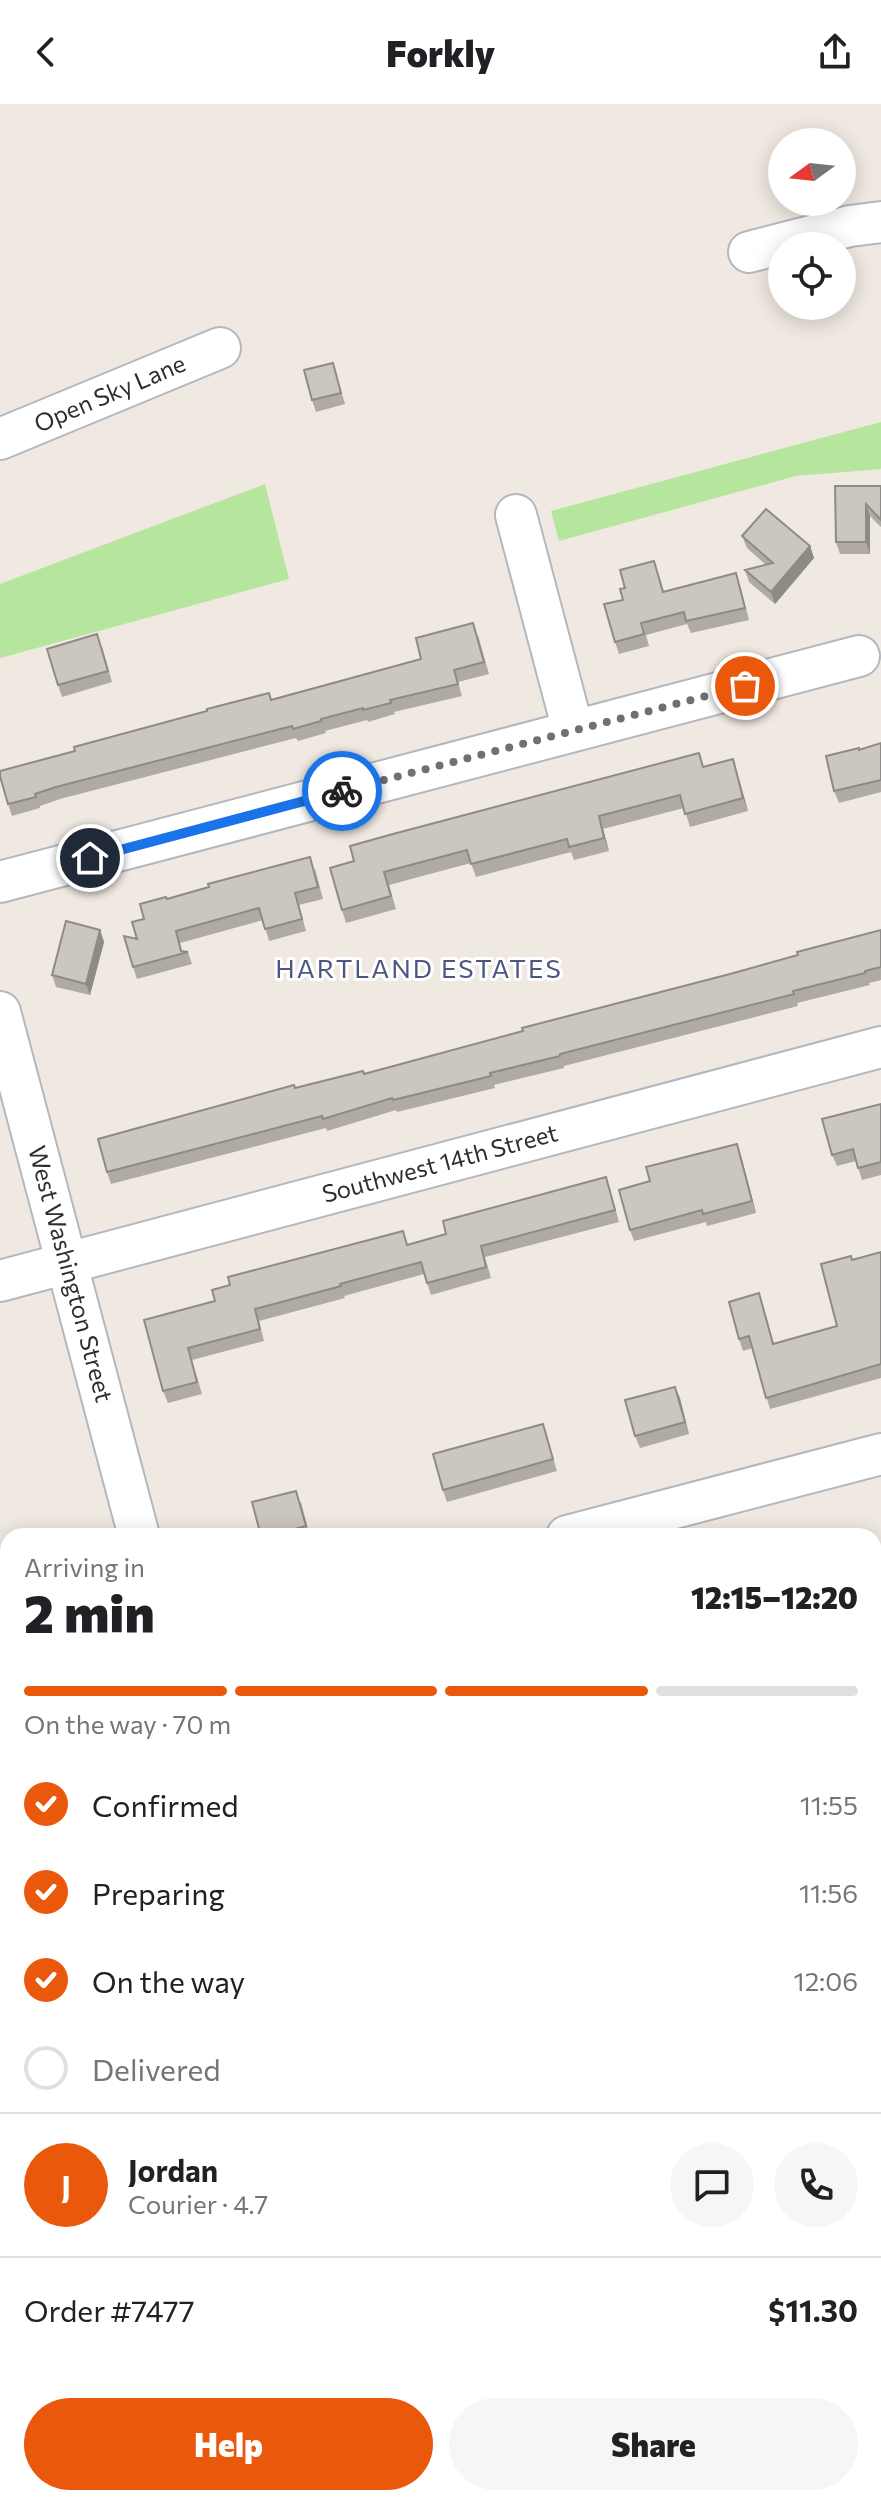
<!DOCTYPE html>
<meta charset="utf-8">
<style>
:root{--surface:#fff;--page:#f6f6f6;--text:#202124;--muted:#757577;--line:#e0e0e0;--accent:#ea580c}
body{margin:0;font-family:Commissioner,sans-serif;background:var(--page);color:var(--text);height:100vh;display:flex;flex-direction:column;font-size:30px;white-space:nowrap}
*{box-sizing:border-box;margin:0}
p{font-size:26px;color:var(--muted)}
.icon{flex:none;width:44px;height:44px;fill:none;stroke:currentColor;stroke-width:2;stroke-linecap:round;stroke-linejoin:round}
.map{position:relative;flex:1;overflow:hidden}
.details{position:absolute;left:0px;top:1424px;width:882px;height:978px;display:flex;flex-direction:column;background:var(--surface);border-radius:24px 24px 0 0;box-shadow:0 4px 20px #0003}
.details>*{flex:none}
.needle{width:52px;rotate:255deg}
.controls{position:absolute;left:768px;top:24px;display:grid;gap:16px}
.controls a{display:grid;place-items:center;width:88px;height:88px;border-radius:50%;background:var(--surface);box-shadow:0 4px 20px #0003;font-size:40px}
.pin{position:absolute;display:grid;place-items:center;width:68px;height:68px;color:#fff;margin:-34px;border:4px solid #fff;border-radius:50%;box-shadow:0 2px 8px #0007}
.courier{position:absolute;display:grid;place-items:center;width:80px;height:80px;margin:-40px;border:6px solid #1a73e8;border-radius:50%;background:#fff;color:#222;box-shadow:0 2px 10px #0007}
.overview em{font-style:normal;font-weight:800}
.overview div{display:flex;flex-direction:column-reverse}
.overview{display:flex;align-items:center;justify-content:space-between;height:136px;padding:0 24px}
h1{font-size:52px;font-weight:800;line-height:60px}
.bar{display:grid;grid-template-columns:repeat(4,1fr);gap:12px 8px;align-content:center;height:96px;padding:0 24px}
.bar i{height:10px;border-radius:6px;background:var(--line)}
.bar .on{background:var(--accent)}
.bar p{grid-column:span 4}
.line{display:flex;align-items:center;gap:20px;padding:0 24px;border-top:2px solid var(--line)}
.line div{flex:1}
.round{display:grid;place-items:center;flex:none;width:84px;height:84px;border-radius:42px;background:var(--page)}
ol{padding:0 24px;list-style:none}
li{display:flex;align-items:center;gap:24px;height:88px}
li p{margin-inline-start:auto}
li .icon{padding:8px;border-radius:50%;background:var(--accent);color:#fff;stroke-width:4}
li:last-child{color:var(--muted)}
li i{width:44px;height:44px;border:4px solid var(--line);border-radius:50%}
.primary-button{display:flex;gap:16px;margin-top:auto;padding:16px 24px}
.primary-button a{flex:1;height:92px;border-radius:48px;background:var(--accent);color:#fff;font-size:32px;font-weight:800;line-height:92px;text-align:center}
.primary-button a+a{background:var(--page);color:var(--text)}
header{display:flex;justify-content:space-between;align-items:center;height:104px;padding:0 24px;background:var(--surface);font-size:36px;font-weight:800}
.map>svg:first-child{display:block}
.green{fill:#b6e59e}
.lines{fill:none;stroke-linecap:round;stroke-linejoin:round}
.minor-casing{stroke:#b4b7c1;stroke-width:44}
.path{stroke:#c9c9c9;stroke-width:5;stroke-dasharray:6 4;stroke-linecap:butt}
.minor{stroke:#fff;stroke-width:40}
.wall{fill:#afaba4}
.shaded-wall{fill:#8e8b86}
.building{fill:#cbc7bf;stroke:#8e8b86;stroke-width:2}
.done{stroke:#726f6d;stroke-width:8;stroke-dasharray:0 14.4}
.route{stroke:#1a73e8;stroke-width:10}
.labels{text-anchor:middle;stroke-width:6;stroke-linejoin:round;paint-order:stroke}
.street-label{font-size:24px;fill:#2e2e2e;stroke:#fff}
.neighbourhood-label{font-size:26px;letter-spacing:2px;fill:#4d5680;stroke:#fff}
</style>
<header><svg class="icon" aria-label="back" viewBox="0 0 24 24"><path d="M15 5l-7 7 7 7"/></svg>Forkly<svg class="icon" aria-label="share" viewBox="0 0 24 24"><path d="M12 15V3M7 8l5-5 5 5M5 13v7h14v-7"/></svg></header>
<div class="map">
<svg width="881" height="2401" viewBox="0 0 881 2401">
<rect width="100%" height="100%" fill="#efe9e1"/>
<path class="green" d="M881,318V365L796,372L559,437L551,407Z
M265,380L289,475L0,554V480Z"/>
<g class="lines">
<defs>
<path id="minor" d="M749,148L850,122L881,118
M0,335L220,244
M516,411L573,626
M0,778L859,552
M0,908L139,1432
M0,1177L881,943
M567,1432L881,1350
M0,1581L8,1579
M874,1795H881
M0,2003L8,2001
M385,2394L387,2401
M721,2394L723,2401"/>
</defs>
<use href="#minor" class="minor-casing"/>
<path class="path" d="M0,2372L7,2401"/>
<use href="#minor" class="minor"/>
</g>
<path class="wall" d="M333,259L345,300L316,308L312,296Z
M881,382V423L870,412V450H840L836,438Z
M742,432L810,442L814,454L775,500L749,478L745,466L766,461L747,444Z
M658,469L664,488L740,481L749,516L691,529L687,520L646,531L649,542L619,550L615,538L625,484Z
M478,531L489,570L458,578L462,592L394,608L395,610L368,618L367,616L325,627L326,629L298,637L296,634L60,695L40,702V704L12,712L8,700L271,595L421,555Z
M102,542L112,578L62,593L58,581Z
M881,639V688L839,699L834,687L859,646Z
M704,663L737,668L748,707L690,723L684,704L603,725L609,747L574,756L571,748L476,773L471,759L389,781L396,805L346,819L342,806L354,757Z
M315,765L323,795L299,801L306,827L269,837L263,816L180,839L182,847L188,848L192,860L137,875L133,863L137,835L144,815L167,795Z
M100,826L104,838L90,891L56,883L52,871Z
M881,826V876L869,879L870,881L797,899L798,902L564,962V964L494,981L495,984L397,1008L396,1006L327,1027L326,1024L111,1080L107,1068L295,984L364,970L730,870Z
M881,1000V1071L862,1076L856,1057L837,1062L832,1051Z
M741,1052L756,1109L707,1122L706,1118L634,1137L630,1126Z
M610,1085L619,1118L485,1153L491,1174L431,1191L424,1170L344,1192L345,1194L259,1217L264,1237L192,1256L202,1290L168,1299L163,1287L215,1197L408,1141Z
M881,1148V1274L770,1305L752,1244L743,1247L739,1235L759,1189L774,1240L837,1222L853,1156Z
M675,1283L689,1330L640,1344L635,1332Z
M543,1320L557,1367L447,1398L443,1386Z
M301,1398L310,1432H261Z
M8,1635V1682L0,1684V1637Z"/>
<path class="shaded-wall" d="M866,400L870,412V450L866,438Z
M810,442L814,454L775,500L771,488Z
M733,655L737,668L748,707L743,694Z
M599,712L603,725L609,747L604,734Z
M100,826L104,838L90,891L86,880Z
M737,1040L741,1052L756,1109L752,1097Z
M759,1189L763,1201L777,1252L773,1240Z
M675,1283L680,1294L689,1330L685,1318Z"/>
<path class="building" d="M333,259L341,289L312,296L304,266Z
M835,382H881V416L866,400V438H836Z
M766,405L810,442L771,488L745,466L773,459L742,432Z
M654,457L663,488L736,469L745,504L686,517L684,508L641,519L644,530L615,538L604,500L623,496L620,485L625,484L620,466Z
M473,519L484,558L454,566L458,580L390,596L391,599L363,606V604L321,615V617L293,625L292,622L56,683L35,690L36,693L8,700L0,672V667L75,647L74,643L207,607V605L269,589L271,596L421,555L416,534Z
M97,530L108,567L58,581L47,545Z
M881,639V676L834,687L826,652L859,644V646Z
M699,649L703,663L733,655L743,694L685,710L680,691L599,712L604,734L569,743L567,735L471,760L467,746L384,768L391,792L342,806L330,764L354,757L350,742L393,730Z
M310,753L318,783L295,789L302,815L265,825L259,804L176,827L181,847L188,848L133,863L124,832L137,835L132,818L144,815L140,800L166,793L167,795L209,783L208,780Z
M66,817L100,826L86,880L52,871Z
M881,826V863L865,867V869L793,887L794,890L560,950V952L490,969L491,972L393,996L392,994L323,1015L322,1012L107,1068L98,1035L294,981L295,984L363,967L364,970L523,927L522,924L730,870L798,851L797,848Z
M881,1000V1058L858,1064L853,1045L832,1051L822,1015Z
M737,1040L752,1097L703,1110L702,1106L630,1126L619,1086L650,1077L646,1063Z
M606,1073L615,1106L481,1142L486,1163L427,1179L421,1158L340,1180L341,1182L255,1205L260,1225L188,1244L197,1278L163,1287L144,1216L215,1197L212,1186L230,1181L228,1173L403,1127L407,1141L446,1130L443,1117Z
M881,1148V1260L766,1294L749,1232L739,1235L729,1198L759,1189L773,1240L837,1222L821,1160L851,1152L852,1156Z
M675,1283L685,1318L635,1332L625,1296Z
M543,1320L553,1355L443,1386L433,1350Z
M296,1387L306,1422L267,1432H261L252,1398Z
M881,1495V1528L874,1515V1499Z
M8,1635V1669L0,1671V1637Z"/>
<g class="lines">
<path class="done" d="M342,687L745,582"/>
<path class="route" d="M90,754L342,687"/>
</g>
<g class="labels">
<g class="street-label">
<text transform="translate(110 290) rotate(-23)" y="8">Open Sky Lane</text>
<text transform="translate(440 1060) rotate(-15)" y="8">Southwest 14th Street</text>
<text transform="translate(70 1170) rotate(75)" y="8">West Washington Street</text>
</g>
<g class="neighbourhood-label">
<text x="419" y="874">HARTLAND ESTATES</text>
</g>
</g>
</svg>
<div class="controls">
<a><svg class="needle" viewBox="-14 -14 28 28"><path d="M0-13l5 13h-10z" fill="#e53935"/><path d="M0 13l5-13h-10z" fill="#757577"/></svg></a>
<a><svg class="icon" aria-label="locate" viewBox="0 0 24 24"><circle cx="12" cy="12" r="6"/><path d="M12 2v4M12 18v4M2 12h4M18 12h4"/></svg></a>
</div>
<div class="pin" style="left:745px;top:582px;background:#ea580c"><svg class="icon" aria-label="bag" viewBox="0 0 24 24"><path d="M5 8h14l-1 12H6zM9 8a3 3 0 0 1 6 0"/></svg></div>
<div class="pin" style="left:90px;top:754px;background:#1f2937"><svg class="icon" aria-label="home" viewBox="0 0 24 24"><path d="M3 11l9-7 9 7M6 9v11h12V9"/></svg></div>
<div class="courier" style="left:342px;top:687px"><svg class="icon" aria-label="bike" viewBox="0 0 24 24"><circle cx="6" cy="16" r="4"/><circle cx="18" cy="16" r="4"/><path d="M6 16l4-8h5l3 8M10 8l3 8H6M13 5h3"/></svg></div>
<section class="details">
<div class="overview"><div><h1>2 min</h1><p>Arriving in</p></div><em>12:15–12:20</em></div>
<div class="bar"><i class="on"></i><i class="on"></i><i class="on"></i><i></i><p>On the way · 70 m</p></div>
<ol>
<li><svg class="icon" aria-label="check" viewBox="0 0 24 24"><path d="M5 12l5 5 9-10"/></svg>Confirmed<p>11:55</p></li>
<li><svg class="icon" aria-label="check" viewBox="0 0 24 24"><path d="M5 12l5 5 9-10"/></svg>Preparing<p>11:56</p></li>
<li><svg class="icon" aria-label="check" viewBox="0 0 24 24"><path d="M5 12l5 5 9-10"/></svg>On the way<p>12:06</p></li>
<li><i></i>Delivered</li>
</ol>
<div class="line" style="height:144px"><b class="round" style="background:var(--accent);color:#fff">J</b><div><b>Jordan</b><p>Courier · 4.7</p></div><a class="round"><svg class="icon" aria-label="chat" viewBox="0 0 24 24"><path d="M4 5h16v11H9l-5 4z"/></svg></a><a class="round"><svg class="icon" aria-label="phone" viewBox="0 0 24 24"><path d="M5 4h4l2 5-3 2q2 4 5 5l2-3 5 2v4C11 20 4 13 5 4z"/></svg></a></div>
<div class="line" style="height:104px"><div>Order #7477</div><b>$11.30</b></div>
<div class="primary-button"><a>Help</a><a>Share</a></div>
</section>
</div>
